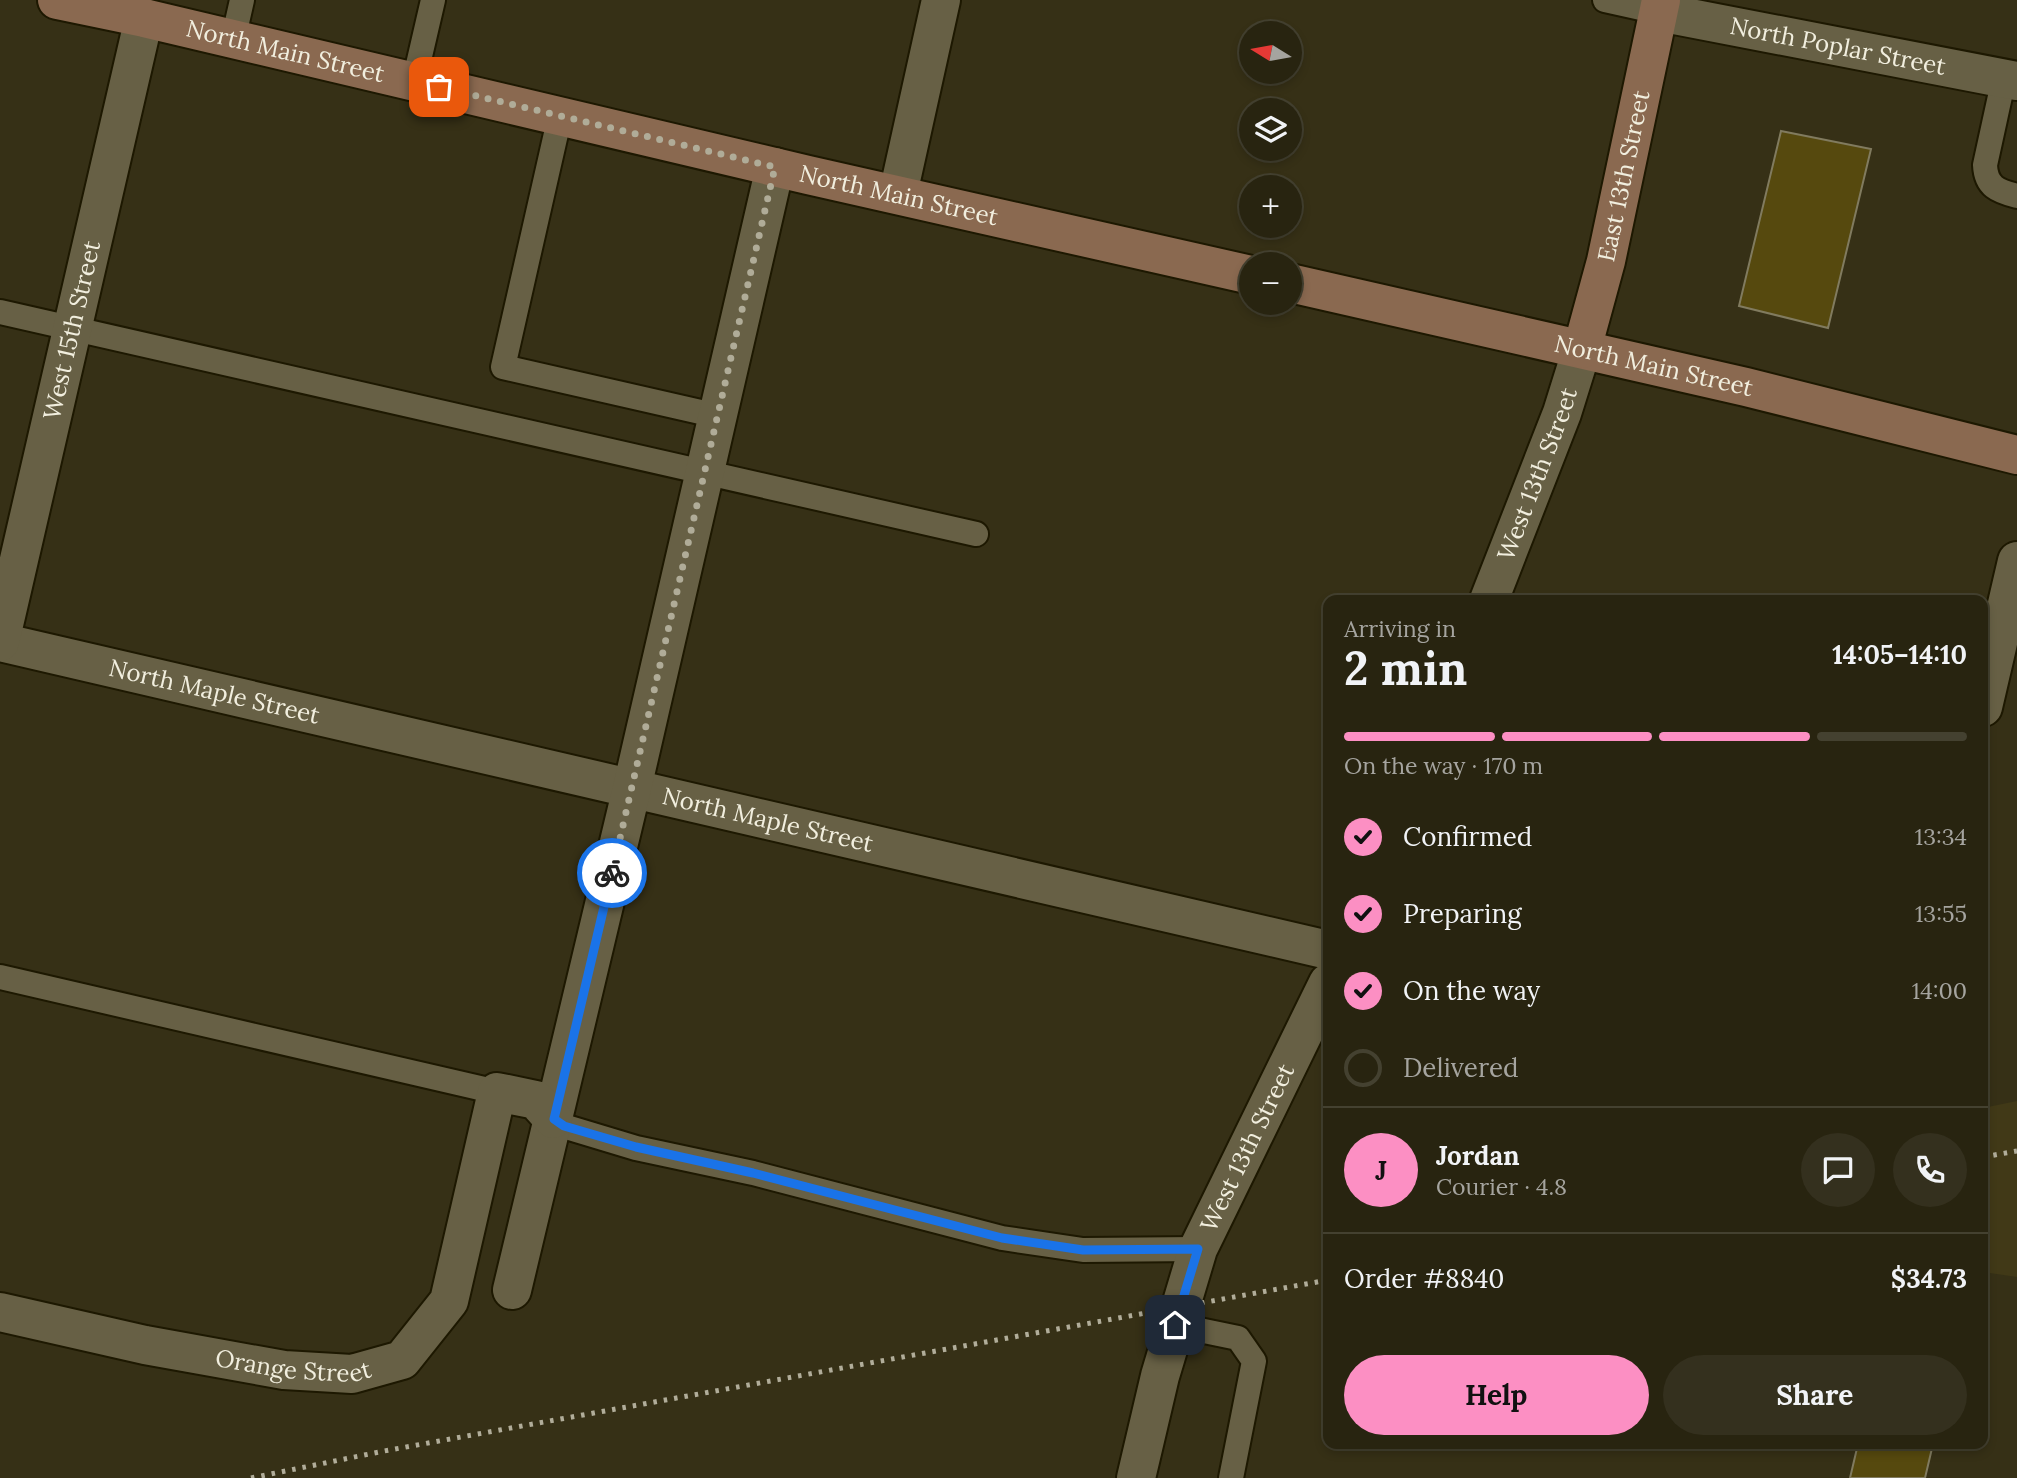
<!DOCTYPE html>
<meta charset="utf-8">
<style>
:root{--surface:#282410;--page:#34301e;--text:#f1f3f6;--muted:#a5a49f;--line:#444130;--accent:#fc8fc3}
body{margin:0;font-family:Lora,serif;background:var(--page);color:var(--text);height:100vh;display:flex;flex-direction:column;font-size:26px;white-space:nowrap}
*{box-sizing:border-box;margin:0}
p{font-size:23px;color:var(--muted)}
.icon{flex:none;width:38px;height:38px;fill:none;stroke:currentColor;stroke-width:2;stroke-linecap:round;stroke-linejoin:round}
.map{position:relative;flex:1;overflow:hidden}
.details{position:absolute;left:1323px;top:595px;width:665px;height:854px;display:flex;flex-direction:column;background:var(--surface);border-radius:14px;box-shadow:0 4px 10px #0003,0 0 0 2px var(--line)}
.details>*{flex:none}
.needle{width:46px;rotate:281deg}
.tools{position:absolute;left:1239px;top:21px;display:grid;gap:14px}
.tools a{display:grid;place-items:center;width:63px;height:63px;border-radius:50%;background:var(--surface);box-shadow:0 4px 10px #0003,0 0 0 2px var(--line);font-size:35px}
.pin{position:absolute;display:grid;place-items:center;width:60px;height:60px;color:#fff;margin:-30px;border-radius:14px;box-shadow:0 4px 10px #0006}
.courier{position:absolute;display:grid;place-items:center;width:70px;height:70px;margin:-35px;border:5px solid #1a73e8;border-radius:50%;background:#fff;color:#222;box-shadow:0 2px 9px #0007}
.overview em{font-style:normal;font-weight:700}
.overview div{display:flex;flex-direction:column-reverse}
.overview{display:flex;align-items:center;justify-content:space-between;height:119px;padding:0 21px}
h1{font-size:46px;font-weight:700;line-height:52px}
.bar{display:grid;grid-template-columns:repeat(4,1fr);gap:10px 7px;align-content:center;height:84px;padding:0 21px}
.bar i{height:9px;border-radius:5px;background:var(--line)}
.bar .on{background:var(--accent)}
.bar p{grid-column:span 4}
.line{display:flex;align-items:center;gap:18px;padding:0 21px;border-top:2px solid var(--line)}
.line div{flex:1}
.round{display:grid;place-items:center;flex:none;width:74px;height:74px;border-radius:37px;background:var(--page)}
ol{padding:0 21px;list-style:none}
li{display:flex;align-items:center;gap:21px;height:77px}
li p{margin-inline-start:auto}
li .icon{padding:7px;border-radius:50%;background:var(--accent);color:#111;stroke-width:4}
li:last-child{color:var(--muted)}
li i{width:38px;height:38px;border:4px solid var(--line);border-radius:50%}
.action{display:flex;gap:14px;margin-top:auto;padding:14px 21px}
.action a{flex:1;height:80px;border-radius:42px;background:var(--accent);color:#111;font-size:28px;font-weight:700;line-height:80px;text-align:center}
.action a+a{background:var(--page);color:var(--text)}
.map>svg:first-child{display:block}
.built{fill:#413917}
.building{fill:#56490e;stroke:#817b5f;stroke-width:2}
.lines{fill:none;stroke-linecap:round;stroke-linejoin:round}
.service-casing{stroke:#1d1801;stroke-width:28}
.minor-casing{stroke:#1d1801;stroke-width:42}
.tertiary-casing{stroke:#1d1801;stroke-width:42}
.secondary-casing{stroke:#1d1801;stroke-width:42}
.service{stroke:#676045;stroke-width:24}
.minor{stroke:#676045;stroke-width:38}
.tertiary{stroke:#676045;stroke-width:38}
.secondary{stroke:#8a6950;stroke-width:38}
.rail{stroke:#b1ad9a;stroke-width:5;stroke-dasharray:3.5 7;stroke-linecap:butt}
.done{stroke:#b0ac98;stroke-width:7;stroke-dasharray:0 12.6}
.route{stroke:#1a73e8;stroke-width:9}
.labels{text-anchor:middle;stroke-width:7;stroke-linejoin:round;paint-order:stroke}
.street-label{font-size:24px;fill:#f1eede;stroke:#2c260c}
</style>
<div class="map">
<svg width="2017" height="1478" viewBox="0 0 2017 1478">
<rect width="100%" height="100%" fill="#363016"/>
<path class="built" d="M2017,1101V1277L1983,1272V1108Z"/>
<path class="building" d="M1781,131L1871,149L1828,328L1739,306Z
M1858,1444H1933L1925,1478H1850Z"/>
<g class="lines">
<defs>
<path id="service" d="M1605,0L1659,12
M233,40L242,0
M2004,78L1985,165C1986,187 1998,191 2017,196
M414,82L433,0
M560,116L503,367L718,416
M0,312L976,534
M0,977L497,1092
M553,1119L563,1126L636,1148L753,1173L1002,1238L1083,1250L1198,1249
M1175,1325L1238,1338L1254,1361L1231,1478"/>
<g id="minor">
<path id="s1" d="M1659,12L2017,81"/>
<path d="M898,194L941,0"/>
<path id="s2" d="M0,642L1328,950"/>
<path id="s3" d="M0,642L144,18"/>
<path d="M1983,707L2017,561"/>
<path d="M512,1290L632,788L775,167"/>
<path id="s4" d="M0,1312L145,1345L284,1370L352,1374L402,1360L449,1301L497,1092L536,1100L553,1119"/>
</g>
<g id="tertiary">
<path id="s5" d="M1489,600L1562,413L1582,349"/>
<path id="s6" d="M1136,1478L1160,1376L1198,1249L1328,983"/>
</g>
<g id="secondary">
<path id="s7" d="M57,0L144,18L808,175L1251,275"/>
<path id="s8" d="M1290,283L1746,387L2017,455"/>
<path id="s9" d="M1582,349L1606,261L1661,0"/>
</g>
</defs>
<use href="#service" class="service-casing"/>
<use href="#minor" class="minor-casing"/>
<use href="#tertiary" class="tertiary-casing"/>
<use href="#secondary" class="secondary-casing"/>
<use href="#service" class="service"/>
<use href="#minor" class="minor"/>
<use href="#tertiary" class="tertiary"/>
<use href="#secondary" class="secondary"/>
<path class="rail" d="M1983,1157L2017,1151
M251,1478L384,1451L1328,1280"/>
</g>
<g class="lines">
<path class="done" d="M439,87L775,167L612,873"/>
<path class="route" d="M612,873L554,1119L564,1126L636,1147L753,1173L1002,1238L1083,1250L1198,1249L1175,1325"/>
</g>
<g class="labels">
<g class="street-label">
<text dy="8" stroke="none"><textPath href="#s1" startOffset="182">North Poplar Street</textPath></text>
<text dy="8" stroke="none"><textPath href="#s7" startOffset="234">North Main Street</textPath></text>
<text dy="8" stroke="none"><textPath href="#s9" startOffset="178">East 13th Street</textPath></text>
<text dy="8" stroke="none"><textPath href="#s7" startOffset="864">North Main Street</textPath></text>
<text dy="8" stroke="none"><textPath href="#s3" startOffset="320">West 15th Street</textPath></text>
<text dy="8" stroke="none"><textPath href="#s8" startOffset="373">North Main Street</textPath></text>
<text dy="8" stroke="none"><textPath href="#s5" startOffset="135">West 13th Street</textPath></text>
<text dy="8" stroke="none"><textPath href="#s2" startOffset="220">North Maple Street</textPath></text>
<text dy="8" stroke="none"><textPath href="#s2" startOffset="788">North Maple Street</textPath></text>
<text dy="8" stroke="none"><textPath href="#s6" startOffset="350">West 13th Street</textPath></text>
<text dy="8" stroke="none"><textPath href="#s4" startOffset="299">Orange Street</textPath></text>
</g>
</g>
</svg>
<div class="tools">
<a><svg class="needle" viewBox="-14 -14 28 28"><path d="M0-13l5 13h-10z" fill="#e53935"/><path d="M0 13l5-13h-10z" fill="#a5a49f"/></svg></a>
<a><svg class="icon" aria-label="layers" viewBox="0 0 24 24"><path d="M12 4l9 5-9 5-9-5zM3 14l9 5 9-5"/></svg></a>
<a>+</a>
<a>−</a>
</div>
<div class="pin" style="left:439px;top:87px;background:#ea580c"><svg class="icon" aria-label="bag" viewBox="0 0 24 24"><path d="M5 8h14l-1 12H6zM9 8a3 3 0 0 1 6 0"/></svg></div>
<div class="pin" style="left:1175px;top:1325px;background:#1f2937"><svg class="icon" aria-label="home" viewBox="0 0 24 24"><path d="M3 11l9-7 9 7M6 9v11h12V9"/></svg></div>
<div class="courier" style="left:612px;top:873px"><svg class="icon" aria-label="bike" viewBox="0 0 24 24"><circle cx="6" cy="16" r="4"/><circle cx="18" cy="16" r="4"/><path d="M6 16l4-8h5l3 8M10 8l3 8H6M13 5h3"/></svg></div>
<section class="details">
<div class="overview"><div><h1>2 min</h1><p>Arriving in</p></div><em>14:05–14:10</em></div>
<div class="bar"><i class="on"></i><i class="on"></i><i class="on"></i><i></i><p>On the way · 170 m</p></div>
<ol>
<li><svg class="icon" aria-label="check" viewBox="0 0 24 24"><path d="M5 12l5 5 9-10"/></svg>Confirmed<p>13:34</p></li>
<li><svg class="icon" aria-label="check" viewBox="0 0 24 24"><path d="M5 12l5 5 9-10"/></svg>Preparing<p>13:55</p></li>
<li><svg class="icon" aria-label="check" viewBox="0 0 24 24"><path d="M5 12l5 5 9-10"/></svg>On the way<p>14:00</p></li>
<li><i></i>Delivered</li>
</ol>
<div class="line" style="height:126px"><b class="round" style="background:var(--accent);color:#111">J</b><div><b>Jordan</b><p>Courier · 4.8</p></div><a class="round"><svg class="icon" aria-label="chat" viewBox="0 0 24 24"><path d="M4 5h16v11H9l-5 4z"/></svg></a><a class="round"><svg class="icon" aria-label="phone" viewBox="0 0 24 24"><path d="M5 4h4l2 5-3 2q2 4 5 5l2-3 5 2v4C11 20 4 13 5 4z"/></svg></a></div>
<div class="line" style="height:91px"><div>Order #8840</div><b>$34.73</b></div>
<div class="action"><a>Help</a><a>Share</a></div>
</section>
</div>
